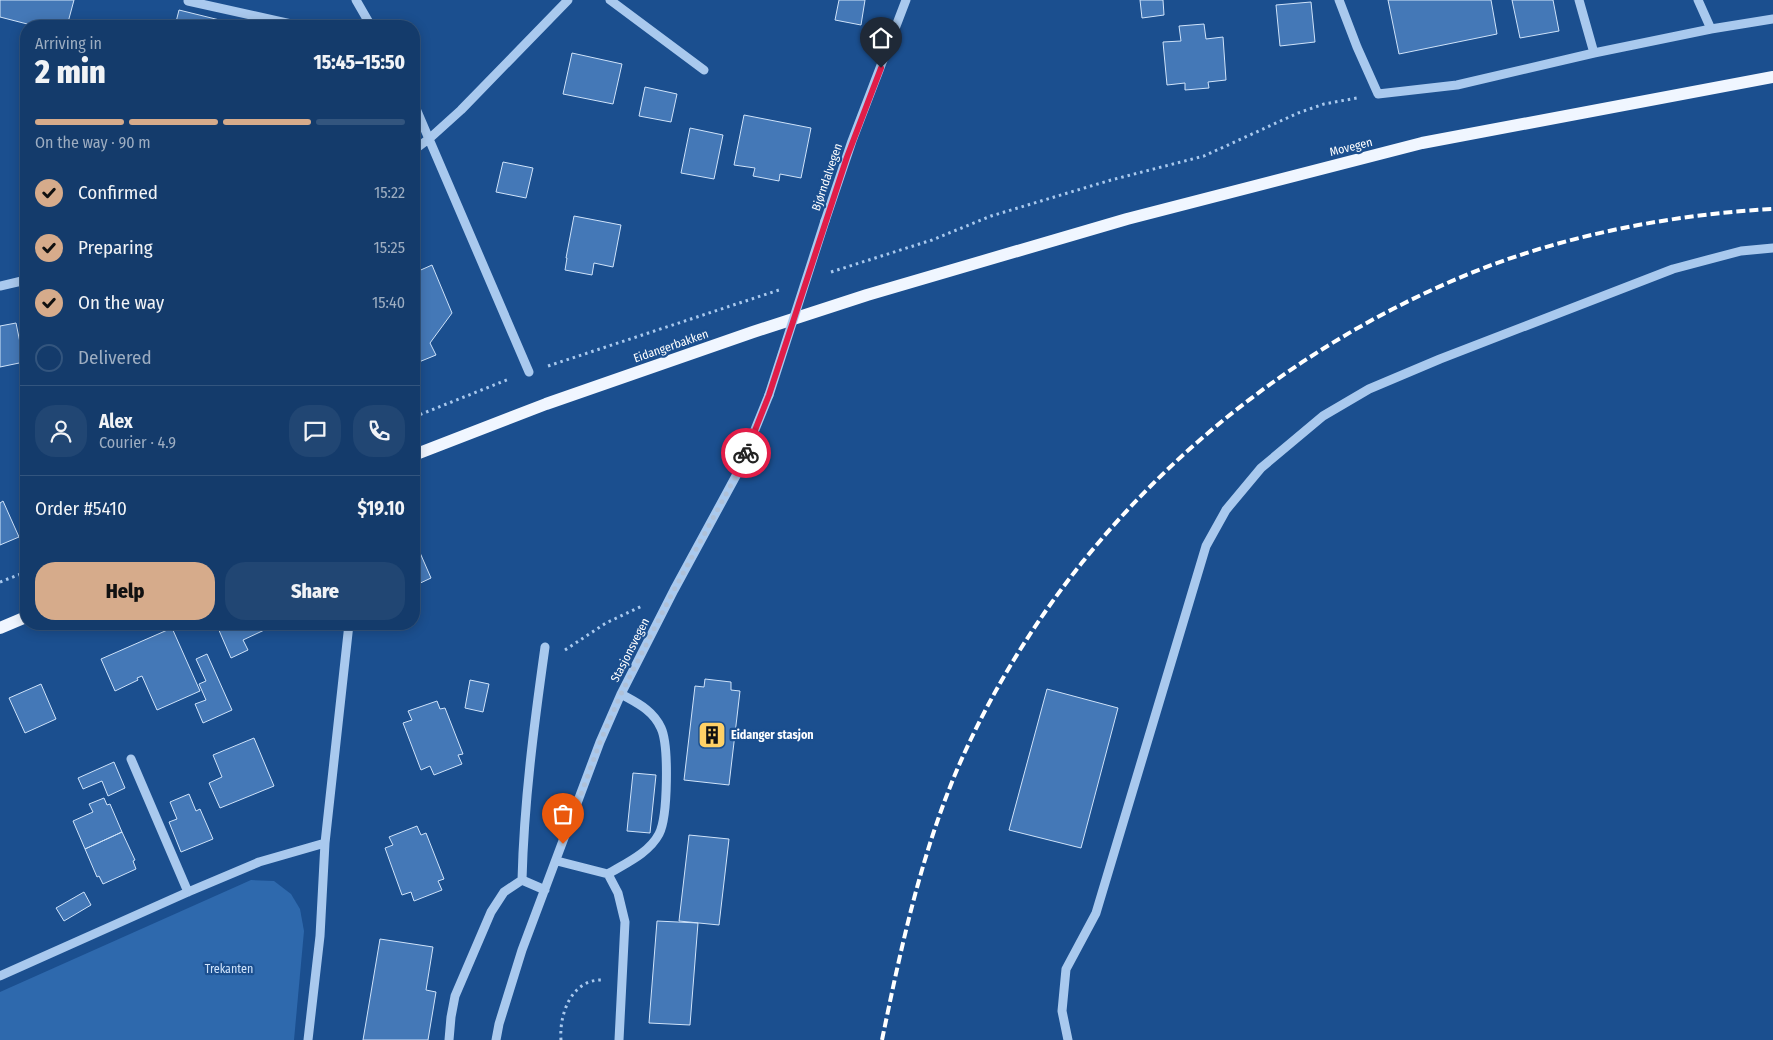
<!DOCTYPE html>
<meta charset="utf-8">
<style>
:root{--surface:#143b6b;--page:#214673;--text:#f1f3f6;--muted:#9dadc1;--line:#33557e;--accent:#d6ab8b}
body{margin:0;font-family:"Fira Sans Condensed",sans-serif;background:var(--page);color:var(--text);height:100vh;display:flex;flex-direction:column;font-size:19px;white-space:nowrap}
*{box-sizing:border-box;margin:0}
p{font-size:16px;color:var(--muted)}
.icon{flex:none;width:28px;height:28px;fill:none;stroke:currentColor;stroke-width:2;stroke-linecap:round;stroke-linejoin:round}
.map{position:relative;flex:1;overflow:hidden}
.panel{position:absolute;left:20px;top:20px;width:400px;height:610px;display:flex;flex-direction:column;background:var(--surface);border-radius:20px;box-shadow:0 2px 12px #0003,0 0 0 1px var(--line)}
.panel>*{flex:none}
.pin{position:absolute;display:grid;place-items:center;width:42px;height:42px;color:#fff;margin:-51px -21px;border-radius:50% 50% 50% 0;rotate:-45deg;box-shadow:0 0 5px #0007}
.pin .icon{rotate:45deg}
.courier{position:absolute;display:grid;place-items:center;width:50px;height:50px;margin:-25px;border:4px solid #e11d48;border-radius:50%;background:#fff;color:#222;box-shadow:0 1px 6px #0007}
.headline em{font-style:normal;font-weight:800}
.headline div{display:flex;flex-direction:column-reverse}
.headline{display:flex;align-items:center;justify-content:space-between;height:85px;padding:0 15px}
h1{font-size:32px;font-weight:800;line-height:38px}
.bar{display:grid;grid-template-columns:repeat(4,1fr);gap:8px 5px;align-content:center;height:60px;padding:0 15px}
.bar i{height:6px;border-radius:4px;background:var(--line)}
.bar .selected{background:var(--accent)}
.bar p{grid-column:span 4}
.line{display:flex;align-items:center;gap:12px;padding:0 15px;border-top:1px solid var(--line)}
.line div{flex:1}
.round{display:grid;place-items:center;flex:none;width:52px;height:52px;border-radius:20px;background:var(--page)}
ol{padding:0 15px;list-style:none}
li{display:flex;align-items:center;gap:15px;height:55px}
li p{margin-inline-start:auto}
li .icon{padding:5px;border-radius:50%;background:var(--accent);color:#111;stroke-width:4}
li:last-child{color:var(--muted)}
li i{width:28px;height:28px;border:2px solid var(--line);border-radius:50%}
.cta{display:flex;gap:10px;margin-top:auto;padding:10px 15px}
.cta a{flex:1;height:58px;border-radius:20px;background:var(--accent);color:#111;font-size:20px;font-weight:800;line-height:58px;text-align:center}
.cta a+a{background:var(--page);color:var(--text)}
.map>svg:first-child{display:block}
.green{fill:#2e69ad}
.building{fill:#4478b7;stroke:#cfe3fa}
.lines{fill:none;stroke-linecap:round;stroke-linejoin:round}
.path{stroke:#a9c9ee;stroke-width:3;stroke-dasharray:2.5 4;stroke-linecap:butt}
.minor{stroke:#a9c9ee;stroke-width:9}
.major{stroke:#f0f6ff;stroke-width:12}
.rail{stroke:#fff;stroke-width:4;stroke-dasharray:9 4;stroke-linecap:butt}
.minor-bridge{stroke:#a9c9ee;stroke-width:9}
.done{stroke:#afc1d8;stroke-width:5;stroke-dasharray:0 9}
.route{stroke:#e11d48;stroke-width:6}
.labels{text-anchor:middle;stroke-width:4.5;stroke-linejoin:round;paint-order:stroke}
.street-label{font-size:12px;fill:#fff;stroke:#1b4f8f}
.poi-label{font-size:12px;font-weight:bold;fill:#fff;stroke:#1b4f8f;text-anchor:start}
.park-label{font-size:12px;fill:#cfe3fa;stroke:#1b4f8f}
</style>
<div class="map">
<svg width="1773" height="1040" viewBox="0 0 1773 1040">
<rect width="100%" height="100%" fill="#1b4f8f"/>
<path class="green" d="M251,880L274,881L291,894L300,909L304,931L294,1040H0V992Z"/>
<path class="building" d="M0,0H74L67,26H35L0,17Z
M839,0H865L861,25L835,20Z
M1140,0H1163L1164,15L1142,18Z
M1388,0H1491L1497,34L1399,54Z
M1512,0H1553L1559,31L1520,38Z
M1311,2L1315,42L1280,46L1276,5Z
M179,10L244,26H175Z
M1204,24L1206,39L1223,37L1226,80L1208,82L1209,88L1185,90V83L1167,85L1163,42L1181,41L1179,26Z
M572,53L622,64L613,104L563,94Z
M645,87L677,94L671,122L639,116Z
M744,115L811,128L801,178L780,174L779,181L753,176L755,168L734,165Z
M690,128L723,135L714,179L681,173Z
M503,162L533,168L526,198L496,192Z
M574,216L621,225L613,267L594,263L592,275L565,270L567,258H566Z
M432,265L452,313L430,343L436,355L414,364V273Z
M16,323L24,362L0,367V326Z
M3,501L19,537L0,545V503Z
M414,539L431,578L414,586Z
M227,624H291L277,630L275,625L243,640L248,650L231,658L218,628Z
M172,628L200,691L157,710L142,676L137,678L138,680L115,691L101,659Z
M207,654L232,710L203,723L195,704L206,700L199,684L206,681L196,659Z
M705,679L731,682V690L740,691L729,785L684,780L695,686L704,687Z
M470,680L489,684L483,712L465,708Z
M41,684L56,719L25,733L9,698Z
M1047,689L1118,708L1081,848L1009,830Z
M437,701L440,709L445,708L463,754L458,755L462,764L434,775L430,766L421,770L403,723L412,720L408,711Z
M254,738L274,786L220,808L209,783L222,777L213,755Z
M114,762L125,788L108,796L102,781L83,789L78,778Z
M633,773L656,775L650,833L627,831Z
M189,794L196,811L200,809L213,839L181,852L169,822L177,819L170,802Z
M104,798L107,805L110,804L122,832L85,849L73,821L93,812L89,804Z
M417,826L421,835L426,833L444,879L438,881L442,890L414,901L411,892L402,895L385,848L393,845L389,837Z
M122,832L135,860L133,861L136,869L103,884L99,876L97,877L85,849Z
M689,835L729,839L719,925L679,921Z
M84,892L91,905L64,921L56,908Z
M657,921L698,923L690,1025L649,1023Z
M380,939L433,947L426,990L436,992L428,1040H363Z"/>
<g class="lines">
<path class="path" d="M831,272L932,240L991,216L1111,180L1204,156L1298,113L1324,104L1357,98
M548,366L782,289
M414,417L509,379
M0,582L26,572
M565,650L606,623L642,606
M561,1040C559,1015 571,980 601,980"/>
<path class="minor" d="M356,0L371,26
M610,0L704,70
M1339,0L1357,47L1378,94L1457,85L1594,53L1711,29L1773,19
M1579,0L1594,53
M1698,0L1711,29
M188,1L300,26
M414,104L529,372
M414,150L430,138L461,110L568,0
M825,221L852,141L906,0
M0,286L26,280
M131,759L188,892
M557,861L608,874L618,893L625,922L619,1040
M608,874C626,863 649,853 659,834C668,817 669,745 661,728C653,710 637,703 621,694
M522,880C524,802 534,725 545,647
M0,976L188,892L259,862L325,843
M308,1040L320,936L325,843L349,624
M449,1040L451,1017L455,996L491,912L504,892L522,880L545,890
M496,1040L499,1024L522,950L600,742L621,694L674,590L737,474L769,395
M1068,1040L1062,1011L1066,969L1096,913L1206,546L1226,510L1261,468L1323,416L1369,389L1440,359L1673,269L1741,251L1773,248"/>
<path class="major" d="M414,455L546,404L753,332L867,295L1127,219L1422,143L1773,77
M0,628L26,617"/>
<path class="rail" d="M882,1040C903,938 925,835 970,741C1072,526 1260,356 1481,269C1571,234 1676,214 1773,209"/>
<path class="minor-bridge" d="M769,395L825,221"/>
</g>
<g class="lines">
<path class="done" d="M563,844L600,742L621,694L674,590L737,474L746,453"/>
<path class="route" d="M746,453L769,395L847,157L881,68"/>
</g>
<defs>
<symbol id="building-square" viewBox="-11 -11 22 22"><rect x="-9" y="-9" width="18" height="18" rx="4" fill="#ffd166" stroke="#1b4f8f"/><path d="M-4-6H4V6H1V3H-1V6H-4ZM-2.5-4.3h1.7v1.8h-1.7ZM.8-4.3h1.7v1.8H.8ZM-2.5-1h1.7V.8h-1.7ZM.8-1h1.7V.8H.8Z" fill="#111"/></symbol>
</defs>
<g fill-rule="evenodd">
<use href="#building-square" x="696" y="719" width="32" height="32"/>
</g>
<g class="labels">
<g class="street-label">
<text transform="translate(1351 147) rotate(-14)" y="4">Movegen</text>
<text transform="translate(827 177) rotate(-71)" y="4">Bjørndalvegen</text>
<text transform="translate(671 346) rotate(-19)" y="4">Eidangerbakken</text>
<text transform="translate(630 650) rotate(-63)" y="4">Stasjonsvegen</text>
</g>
<g class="poi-label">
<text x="731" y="739">Eidanger stasjon</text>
</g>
<g class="park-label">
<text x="229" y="973">Trekanten</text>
</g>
</g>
</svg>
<div class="pin" style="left:563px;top:844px;background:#ea580c"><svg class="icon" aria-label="bag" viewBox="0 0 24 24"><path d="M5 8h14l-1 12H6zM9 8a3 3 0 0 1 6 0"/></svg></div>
<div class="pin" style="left:881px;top:68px;background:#1f2937"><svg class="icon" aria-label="home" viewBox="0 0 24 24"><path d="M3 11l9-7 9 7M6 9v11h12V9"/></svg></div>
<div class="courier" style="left:746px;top:453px"><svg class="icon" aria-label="bike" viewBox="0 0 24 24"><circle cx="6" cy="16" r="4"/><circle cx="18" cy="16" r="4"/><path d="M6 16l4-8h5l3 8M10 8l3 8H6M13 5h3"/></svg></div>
<section class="panel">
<div class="headline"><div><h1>2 min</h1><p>Arriving in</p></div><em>15:45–15:50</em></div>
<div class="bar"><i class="selected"></i><i class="selected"></i><i class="selected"></i><i></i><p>On the way · 90 m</p></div>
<ol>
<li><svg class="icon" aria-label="check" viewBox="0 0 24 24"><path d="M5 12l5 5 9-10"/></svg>Confirmed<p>15:22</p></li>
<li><svg class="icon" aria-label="check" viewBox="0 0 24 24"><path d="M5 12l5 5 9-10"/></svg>Preparing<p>15:25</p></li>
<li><svg class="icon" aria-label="check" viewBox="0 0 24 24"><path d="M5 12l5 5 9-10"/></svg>On the way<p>15:40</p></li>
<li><i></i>Delivered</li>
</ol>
<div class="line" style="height:90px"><a class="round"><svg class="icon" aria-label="person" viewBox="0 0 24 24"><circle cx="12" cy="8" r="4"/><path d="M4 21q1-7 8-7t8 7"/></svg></a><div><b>Alex</b><p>Courier · 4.9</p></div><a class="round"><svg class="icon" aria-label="chat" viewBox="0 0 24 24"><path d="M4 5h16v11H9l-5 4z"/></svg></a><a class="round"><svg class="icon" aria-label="phone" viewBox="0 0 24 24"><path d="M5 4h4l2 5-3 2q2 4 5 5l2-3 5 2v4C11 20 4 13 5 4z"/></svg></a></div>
<div class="line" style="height:65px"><div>Order #5410</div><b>$19.10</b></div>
<div class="cta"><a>Help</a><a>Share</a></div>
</section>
</div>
